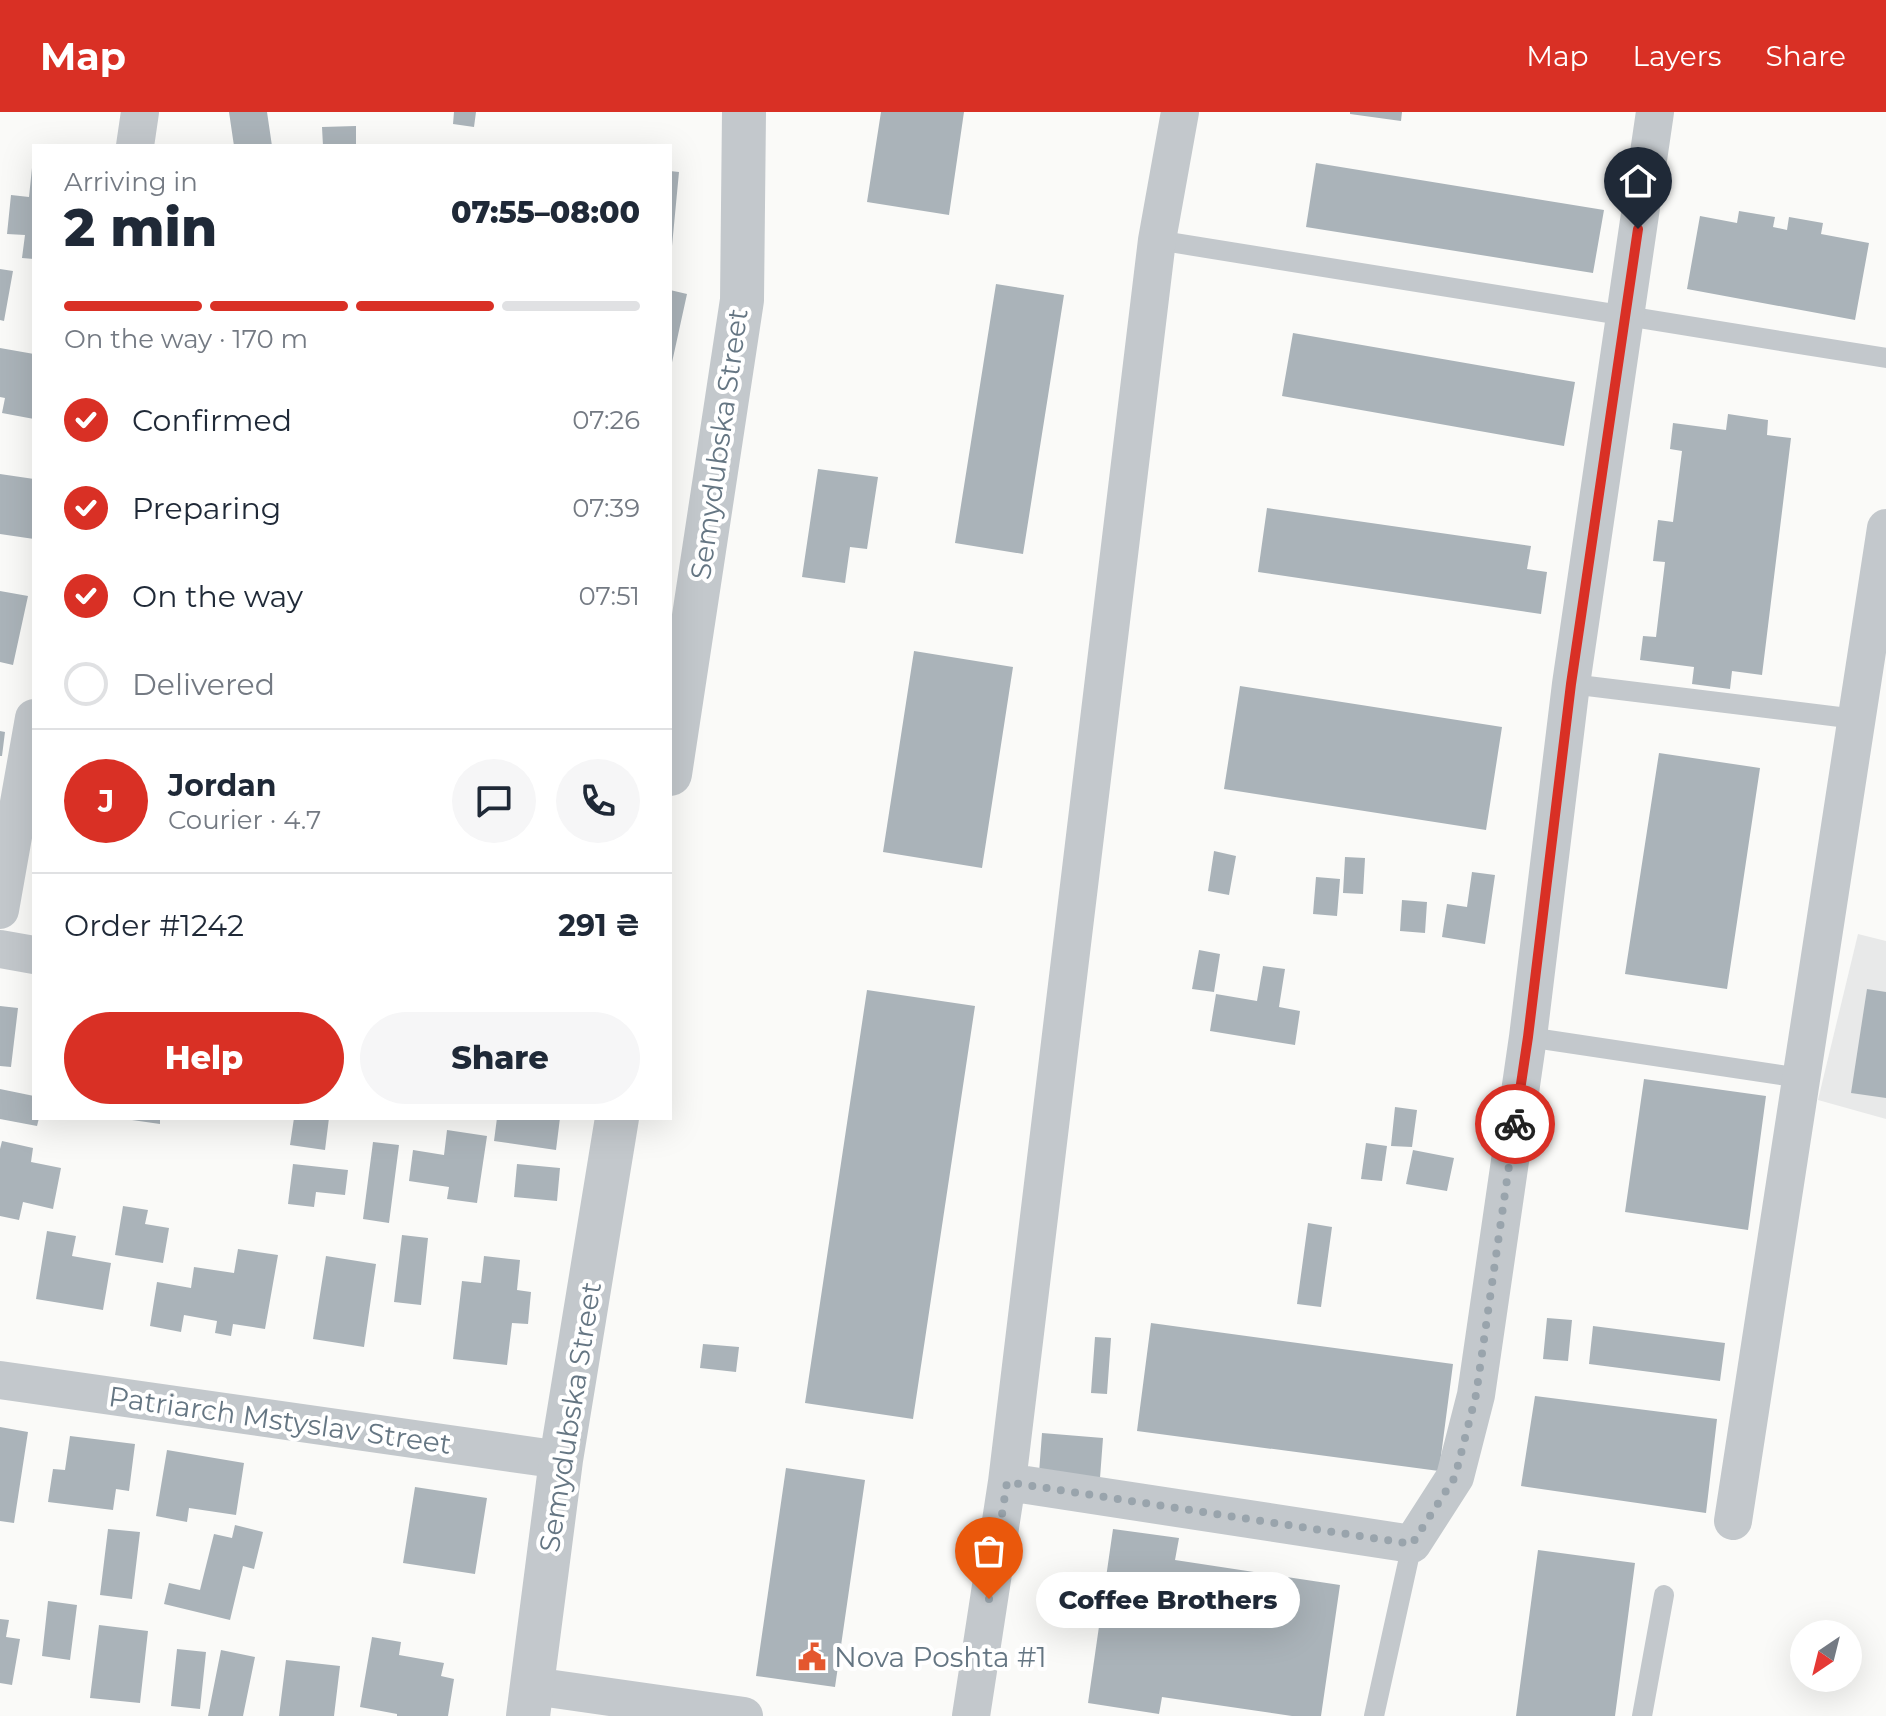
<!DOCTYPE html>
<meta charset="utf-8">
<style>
:root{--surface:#fff;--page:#f6f6f7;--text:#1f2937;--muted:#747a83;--line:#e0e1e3;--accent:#d93025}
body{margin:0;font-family:Montserrat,sans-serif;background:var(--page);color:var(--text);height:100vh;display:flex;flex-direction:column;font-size:30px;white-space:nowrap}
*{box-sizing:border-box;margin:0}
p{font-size:26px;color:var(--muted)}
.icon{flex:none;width:44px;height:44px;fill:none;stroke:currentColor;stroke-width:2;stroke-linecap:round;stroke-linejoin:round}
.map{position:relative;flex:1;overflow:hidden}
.sheet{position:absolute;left:32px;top:32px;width:640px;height:976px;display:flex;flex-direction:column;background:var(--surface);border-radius:0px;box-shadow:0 8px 32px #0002}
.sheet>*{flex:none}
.needle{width:52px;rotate:215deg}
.controls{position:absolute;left:1790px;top:1508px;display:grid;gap:16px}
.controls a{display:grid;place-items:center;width:72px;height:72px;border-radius:50%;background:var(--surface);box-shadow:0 8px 32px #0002;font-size:40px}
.pin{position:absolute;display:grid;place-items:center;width:68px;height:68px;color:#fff;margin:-82px -34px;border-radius:50% 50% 50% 0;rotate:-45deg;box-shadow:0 0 8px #0007}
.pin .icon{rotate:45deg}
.courier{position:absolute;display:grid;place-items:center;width:80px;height:80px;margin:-40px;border:6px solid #d93025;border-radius:50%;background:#fff;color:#222;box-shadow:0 2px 10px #0007}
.bubble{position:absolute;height:56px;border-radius:28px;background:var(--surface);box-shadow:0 8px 32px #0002;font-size:26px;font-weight:800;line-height:56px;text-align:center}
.head em{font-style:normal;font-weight:800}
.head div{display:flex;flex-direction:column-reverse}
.head{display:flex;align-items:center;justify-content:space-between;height:136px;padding:0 32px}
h1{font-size:52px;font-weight:800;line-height:60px}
.bar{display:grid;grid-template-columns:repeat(4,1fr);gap:12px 8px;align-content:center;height:96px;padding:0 32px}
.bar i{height:10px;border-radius:6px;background:var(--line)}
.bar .active{background:var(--accent)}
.bar p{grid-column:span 4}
.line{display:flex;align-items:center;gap:20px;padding:0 32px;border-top:2px solid var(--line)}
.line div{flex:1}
.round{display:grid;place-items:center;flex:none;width:84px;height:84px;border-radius:42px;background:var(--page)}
ol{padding:0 32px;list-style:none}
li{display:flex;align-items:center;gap:24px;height:88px}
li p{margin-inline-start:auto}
li .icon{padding:8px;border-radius:50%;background:var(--accent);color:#fff;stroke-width:4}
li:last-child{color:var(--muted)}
li i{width:44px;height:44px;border:4px solid var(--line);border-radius:50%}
.button{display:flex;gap:16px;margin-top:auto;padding:16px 32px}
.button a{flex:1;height:92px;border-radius:48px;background:var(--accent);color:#fff;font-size:32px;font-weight:800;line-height:92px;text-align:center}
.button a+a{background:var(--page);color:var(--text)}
header{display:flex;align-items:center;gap:48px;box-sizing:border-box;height:112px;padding:0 40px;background:var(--accent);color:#fff}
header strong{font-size:38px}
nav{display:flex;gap:44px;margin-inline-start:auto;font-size:28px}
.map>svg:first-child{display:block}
.built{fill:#e8e9e9}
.building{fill:#aab3b9}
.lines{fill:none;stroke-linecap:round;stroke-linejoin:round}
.service{stroke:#c3c8cc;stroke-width:20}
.minor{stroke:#c3c8cc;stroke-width:38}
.tertiary{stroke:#c3c8cc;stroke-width:44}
.done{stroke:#99a4ac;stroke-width:8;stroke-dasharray:0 14.4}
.route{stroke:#d93025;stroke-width:10}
.labels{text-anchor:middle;stroke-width:8;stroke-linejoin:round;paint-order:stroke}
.street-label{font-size:28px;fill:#657683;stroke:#fff}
.poi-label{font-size:28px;fill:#657683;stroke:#fff;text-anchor:start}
</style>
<header>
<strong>Map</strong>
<nav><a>Map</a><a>Layers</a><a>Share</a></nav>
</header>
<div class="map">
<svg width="1886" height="1604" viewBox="0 0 1886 1604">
<rect width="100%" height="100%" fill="#fafaf8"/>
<path class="built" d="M1858,822L1886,829V1007L1818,988Z"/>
<path class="building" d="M229,0H267L272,34H234Z
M454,0H476L474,15L453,12Z
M881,0H964L949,103L867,90Z
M1350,0H1402L1401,9L1350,2Z
M356,14V34H323L322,15Z
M1316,51L1604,98L1593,161L1306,115Z
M32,56H34V147L22,146L25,123L7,122L11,83L29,85Z
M670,59L679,60L672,134H670Z
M1739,99L1775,105L1773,115L1787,118L1789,105L1823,111L1821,122L1869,131L1855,208L1687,177L1700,104L1737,111Z
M0,157L13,159L4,209L0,208Z
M996,172L1064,183L1023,442L955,431Z
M670,178L687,182L671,255L670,254Z
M1293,221L1575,270L1564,334L1282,284Z
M0,236L34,242V307L2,301L5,286L0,285Z
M1728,302L1768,308L1767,323L1791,326L1762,563L1732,559L1730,577L1692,572L1694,555L1640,548L1643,524L1656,525L1665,450L1653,449L1658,408L1673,410L1682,339L1670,337L1673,311L1726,318Z
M818,357L878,365L867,437L850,435L845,471L802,465Z
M0,362L34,367V427L0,422Z
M1267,396L1531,434L1527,457L1547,460L1541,502L1258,460Z
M0,479L28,484L13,553L0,550Z
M914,539L1013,555L982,756L883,740Z
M1240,574L1502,615L1486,718L1224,677Z
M0,619L5,620L2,644H0Z
M1659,641L1760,656L1727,877L1625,862Z
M1214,739L1236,744L1229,783L1208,779Z
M1345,745L1365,746L1363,782L1343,781Z
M1472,760L1495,763L1485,832L1442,825L1447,792L1467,795Z
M1316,765L1340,767L1337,804L1313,802Z
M1402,788L1427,790L1425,821L1400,819Z
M1199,838L1220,842L1214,880L1192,877Z
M1263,854L1285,857L1279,895L1300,899L1295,933L1210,919L1216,882L1257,889Z
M1867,877L1886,880V986L1851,981Z
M867,878L975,894L913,1307L805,1291Z
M0,894L18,896L11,955L0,954Z
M1644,967L1766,984L1748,1118L1625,1100Z
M0,977L34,984V1006H39L37,1014L0,1007Z
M1395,995L1417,998L1412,1035L1391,1034Z
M132,1006H160V1012L132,1008Z
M294,1006H329L325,1038L290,1033Z
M497,1006H560L556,1038L494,1029Z
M447,1018L487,1024L477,1091L447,1087L449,1075L409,1069L413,1038L444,1043Z
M2,1029L33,1036L31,1050L61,1056L53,1097L23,1090L19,1108L0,1104V1037Z
M373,1030L399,1033L389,1111L363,1107Z
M1366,1031L1387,1034L1382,1069L1361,1067Z
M1413,1038L1454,1046L1447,1079L1406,1072Z
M293,1052L348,1058L345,1083L316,1080L314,1095L288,1092Z
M517,1052L560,1056L557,1089L514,1085Z
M123,1094L148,1098L145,1112L169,1116L163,1151L115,1143Z
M1308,1111L1332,1115L1321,1195L1297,1192Z
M47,1119L76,1124L72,1144L111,1151L103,1198L36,1187Z
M402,1123L428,1126L421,1193L394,1190Z
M238,1137L278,1143L265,1217L233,1212L231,1224L215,1221L217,1209L184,1203L181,1220L150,1214L157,1170L191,1176L194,1155L234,1161Z
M326,1144L376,1152L364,1235L313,1227Z
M484,1144L520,1148L517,1178L531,1180L528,1212L512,1211L507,1253L453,1247L462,1169L481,1171Z
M1547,1206L1572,1208L1568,1249L1543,1247Z
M1151,1211L1453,1252L1439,1359L1137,1319Z
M1593,1214L1725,1231L1720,1269L1589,1252Z
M1095,1225L1111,1226L1107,1282L1091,1281Z
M703,1232L739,1235L736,1260L700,1256Z
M1535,1284L1717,1307L1706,1401L1521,1374Z
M0,1315L28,1320L14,1411L0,1409Z
M1042,1321L1103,1326L1100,1366L1039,1361Z
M70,1324L135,1332L129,1379L116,1377L113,1398L48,1390L53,1357L65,1358Z
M167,1338L244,1351L236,1403L189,1396L187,1410L156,1404Z
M786,1356L865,1368L835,1575L756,1564Z
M415,1375L487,1386L475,1462L403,1451Z
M235,1413L263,1420L254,1457L243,1454L230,1508L164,1492L169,1471L200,1478L214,1422L232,1426Z
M108,1417L140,1420L132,1487L100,1483Z
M1113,1417L1179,1426L1175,1448L1340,1473L1321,1604H1292L1162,1585L1159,1602L1088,1591Z
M1538,1438L1635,1451L1615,1604H1516Z
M48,1489L77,1493L70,1548L42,1544Z
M0,1507L9,1508L6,1525L20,1527L12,1573L0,1571Z
M99,1513L148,1519L140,1591L90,1586Z
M372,1525L401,1530L399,1543L444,1551L441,1564L454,1567L448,1604H397V1602L360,1595Z
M177,1537L206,1540L200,1597L171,1594Z
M221,1538L255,1545L243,1604H208Z
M286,1548L340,1554L334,1604H279Z"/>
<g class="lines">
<path class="service" d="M1157,128L1886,246
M1571,572L1856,607
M1528,925L1801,966
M1374,1604L1412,1432
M1642,1604L1664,1483"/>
<path class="minor" d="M135,34L140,0
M0,798L34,606
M0,837L34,843
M0,1268L561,1348
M1007,1370L1412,1432L1455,1365L1476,1283L1528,925L1571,572L1655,0
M1733,1409L1886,416
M533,1574L744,1604
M971,1604L1007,1370L1157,128L1180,0"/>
<path class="tertiary" d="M670,662L742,188L744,0
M528,1604L561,1348L617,1006"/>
</g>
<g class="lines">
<path class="done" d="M989,1487L1007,1370L1412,1432L1455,1365L1476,1283L1515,1012"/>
<path class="route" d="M1515,1012L1528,925L1571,572L1638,117"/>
</g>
<defs>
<symbol id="civic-bare" viewBox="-9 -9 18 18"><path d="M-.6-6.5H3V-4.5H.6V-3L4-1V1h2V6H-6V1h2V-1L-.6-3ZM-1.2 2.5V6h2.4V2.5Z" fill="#e4572e" stroke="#fff" stroke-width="2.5" paint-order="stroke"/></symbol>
</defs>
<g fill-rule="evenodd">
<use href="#civic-bare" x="792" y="1525" width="40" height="40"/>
</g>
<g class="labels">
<g class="street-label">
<text transform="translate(719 332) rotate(-82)" y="10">Semydubska Street</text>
<text transform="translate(570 1305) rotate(-81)" y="10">Semydubska Street</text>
<text transform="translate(280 1308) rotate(8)" y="10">Patriarch Mstyslav Street</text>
</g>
<g class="poi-label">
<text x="834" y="1555">Nova Poshta #1</text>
</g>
</g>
</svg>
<div class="controls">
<a><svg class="needle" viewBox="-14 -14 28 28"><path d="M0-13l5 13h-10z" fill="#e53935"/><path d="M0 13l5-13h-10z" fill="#747a83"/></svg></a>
</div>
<div class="pin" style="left:989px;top:1487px;background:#ea580c"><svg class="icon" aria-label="bag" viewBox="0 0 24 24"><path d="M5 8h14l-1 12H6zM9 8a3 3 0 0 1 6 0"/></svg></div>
<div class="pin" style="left:1638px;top:117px;background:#1f2937"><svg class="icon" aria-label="home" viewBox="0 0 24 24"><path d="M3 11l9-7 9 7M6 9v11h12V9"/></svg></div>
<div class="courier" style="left:1515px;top:1012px"><svg class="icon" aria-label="bike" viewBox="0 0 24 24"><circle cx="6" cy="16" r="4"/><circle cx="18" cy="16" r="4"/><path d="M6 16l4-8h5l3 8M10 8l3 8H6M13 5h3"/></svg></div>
<div class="bubble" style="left:1036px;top:1460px;width:264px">Coffee Brothers</div>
<section class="sheet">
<div class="head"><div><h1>2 min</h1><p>Arriving in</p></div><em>07:55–08:00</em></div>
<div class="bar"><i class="active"></i><i class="active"></i><i class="active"></i><i></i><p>On the way · 170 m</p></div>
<ol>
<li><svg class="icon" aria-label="check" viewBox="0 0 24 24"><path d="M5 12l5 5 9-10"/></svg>Confirmed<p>07:26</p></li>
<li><svg class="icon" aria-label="check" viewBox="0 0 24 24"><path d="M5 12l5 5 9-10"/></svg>Preparing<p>07:39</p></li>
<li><svg class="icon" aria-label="check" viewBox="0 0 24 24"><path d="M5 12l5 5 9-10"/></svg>On the way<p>07:51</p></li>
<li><i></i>Delivered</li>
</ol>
<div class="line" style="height:144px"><b class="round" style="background:var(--accent);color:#fff">J</b><div><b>Jordan</b><p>Courier · 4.7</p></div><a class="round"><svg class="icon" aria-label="chat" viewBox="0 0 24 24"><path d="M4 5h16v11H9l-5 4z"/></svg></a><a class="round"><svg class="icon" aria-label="phone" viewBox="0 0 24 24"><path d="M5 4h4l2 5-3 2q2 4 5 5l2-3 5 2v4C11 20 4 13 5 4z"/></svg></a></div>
<div class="line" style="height:104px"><div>Order #1242</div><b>291 ₴</b></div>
<div class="button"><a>Help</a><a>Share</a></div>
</section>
</div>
